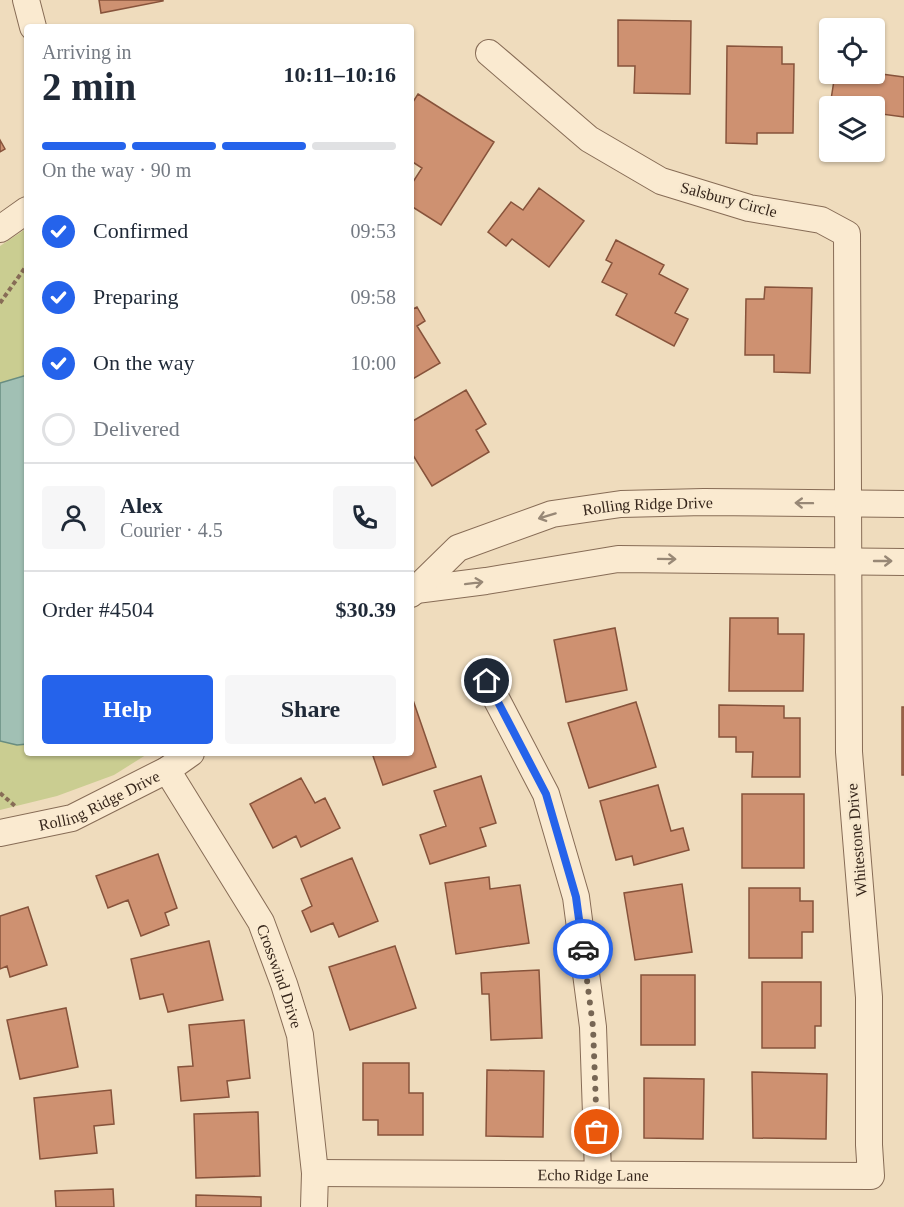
<!DOCTYPE html>
<meta charset="utf-8">
<style>
:root{--surface:#fff;--page:#f6f6f7;--text:#1f2937;--muted:#747a83;--line:#e0e1e3;--accent:#2563eb}
body{margin:0;font-family:Georgia,serif;background:var(--page);color:var(--text);height:100vh;display:flex;flex-direction:column;font-size:22px;white-space:nowrap}
*{box-sizing:border-box;margin:0}
p{font-size:20px;color:var(--muted)}
.icon{flex:none;width:33px;height:33px;fill:none;stroke:currentColor;stroke-width:2;stroke-linecap:round;stroke-linejoin:round}
.map{position:relative;flex:1;overflow:hidden}
.drawer{position:absolute;left:24px;top:24px;width:390px;height:732px;display:flex;flex-direction:column;background:var(--surface);border-radius:6px;box-shadow:0 2px 4px #0004}
.drawer>*{flex:none}
.fabs{position:absolute;left:819px;top:18px;display:grid;gap:12px}
.fabs a{display:grid;place-items:center;width:66px;height:66px;border-radius:6px;background:var(--surface);box-shadow:0 2px 4px #0004;font-size:30px}
.pin{position:absolute;display:grid;place-items:center;width:51px;height:51px;color:#fff;margin:-26px;border:3px solid #fff;border-radius:50%;box-shadow:0 2px 6px #0007}
.courier{position:absolute;display:grid;place-items:center;width:60px;height:60px;margin:-30px;border:4px solid #2563eb;border-radius:50%;background:#fff;color:#222;box-shadow:0 2px 8px #0007}
.headline em{font-style:normal;font-weight:700}
.headline div{display:flex;flex-direction:column-reverse}
.headline{display:flex;align-items:center;justify-content:space-between;height:102px;padding:0 18px}
h1{font-size:39px;font-weight:700;line-height:45px}
.bar{display:grid;grid-template-columns:repeat(4,1fr);gap:9px 6px;align-content:center;height:72px;padding:0 18px}
.bar i{height:8px;border-radius:4px;background:var(--line)}
.bar .current{background:var(--accent)}
.bar p{grid-column:span 4}
.line{display:flex;align-items:center;gap:15px;padding:0 18px;border-top:2px solid var(--line)}
.line div{flex:1}
.round{display:grid;place-items:center;flex:none;width:63px;height:63px;border-radius:6px;background:var(--page)}
ol{padding:0 18px;list-style:none}
li{display:flex;align-items:center;gap:18px;height:66px}
li p{margin-inline-start:auto}
li .icon{padding:6px;border-radius:50%;background:var(--accent);color:#fff;stroke-width:4}
li:last-child{color:var(--muted)}
li i{width:33px;height:33px;border:3px solid var(--line);border-radius:50%}
.action{display:flex;gap:12px;margin-top:auto;padding:12px 18px}
.action a{flex:1;height:69px;border-radius:6px;background:var(--accent);color:#fff;font-size:24px;font-weight:700;line-height:69px;text-align:center}
.action a+a{background:var(--page);color:var(--text)}
.map>svg:first-child{display:block}
.green{fill:#cacd91}
.water{fill:#a1c0b4;stroke:#688d81;stroke-width:1.5}
.building{fill:#ce9171;stroke:#87533b;stroke-width:1.5}
.lines{fill:none;stroke-linecap:round;stroke-linejoin:round}
.minor-casing{stroke:#876c56;stroke-width:28}
.path{stroke:#876c56;stroke-width:4;stroke-dasharray:4.5 3;stroke-linecap:butt}
.minor{stroke:#faead0;stroke-width:26}
.oneway{stroke:#988876}
.done{stroke:#776654;stroke-width:6;stroke-dasharray:0 10.8}
.route{stroke:#2563eb;stroke-width:8}
.labels{text-anchor:middle;stroke-width:5;stroke-linejoin:round;paint-order:stroke}
.street-label{font-size:16px;fill:#36261b;stroke:#f6e7cd}
</style>
<div class="map">
<svg width="904" height="1207" viewBox="0 0 904 1207">
<rect width="100%" height="100%" fill="#efdcbd"/>
<path class="green" d="M27,228V753H149L114,775L57,796L0,810V246Z"/>
<path class="water" d="M27,375V744L17,745L0,741V383Z"/>
<path class="building" d="M99,0H163V1L101,13Z
M618,20L691,21L690,94L634,93L635,66H618Z
M727,46L782,47V64H794L793,133H757V144L726,143Z
M874,73L904,77V117L882,114L880,132L874,131V106H830L835,74Z
M418,94L494,142L441,225L411,206V185L422,168L411,161V105Z
M0,140L5,149L0,152Z
M539,188L584,221L549,267L512,239L506,246L488,232L511,202L523,210Z
M616,240L664,265L659,274L688,289L675,313L688,319L674,346L616,315L627,294L602,282L612,263L606,260Z
M765,287L812,288L810,373L774,372V355H745L746,299H764Z
M417,307L425,321L417,326L440,363L411,380V310Z
M466,390L486,424L476,430L489,452L432,486L411,452V422Z
M730,618H778V634H804L803,691H729Z
M615,628L627,690L566,702L554,640Z
M413,700L436,767L383,785L372,753H411V701Z
M636,702L656,767L589,788L568,723Z
M719,705L784,706V718H800V777H752L753,752H736V737H719Z
M902,707H904V775H902Z
M481,776L496,823L480,828L486,846L430,864L420,835L446,826L434,791Z
M301,778L315,803L325,798L340,828L301,847L296,836L273,848L250,804Z
M658,785L671,831L683,828L689,850L634,865L632,856L616,860L600,801Z
M742,794H804V868H742Z
M158,854L177,908L165,913L169,925L141,936L128,900L108,908L96,876Z
M352,858L378,921L339,937L333,923L311,932L302,911L312,906L301,879Z
M489,877L490,889L520,885L529,943L456,954L445,883Z
M682,884L692,952L635,960L624,893Z
M749,888H800V901H813V932H802V958H749Z
M28,907L47,965L10,977L7,966L0,969V916Z
M209,941L223,1000L168,1012L163,994L140,999L131,959Z
M395,946L416,1008L350,1030L329,967Z
M539,970L542,1038L491,1040L489,994H482L481,973Z
M641,975H695V1045H641Z
M762,982H821V1026H815V1048H762Z
M66,1008L78,1067L20,1079L7,1020Z
M244,1020L250,1078L227,1081L229,1097L181,1101L178,1067L193,1066L189,1025Z
M363,1063H409V1093H423V1135H378V1120H363Z
M487,1070L544,1071L543,1137L486,1136Z
M752,1072L827,1074L826,1139L753,1138Z
M644,1078L704,1079L703,1139L644,1138Z
M111,1090L114,1124L94,1126L97,1153L40,1159L34,1098Z
M258,1112L260,1176L196,1178L194,1114Z
M113,1189L114,1207H56L55,1191Z
M196,1195L261,1197V1207H196Z"/>
<g class="lines">
<defs>
<g id="minor">
<path d="M26,0L33,27"/>
<path d="M0,229L27,210"/>
<path d="M416,590L486,581L618,559L904,562"/>
<path id="s1" d="M411,594L458,548L552,514L621,504L704,502L904,504"/>
<path d="M487,681L546,794L576,897L593,1027L598,1173"/>
<path id="s2" d="M167,770L261,922L284,984L300,1035L315,1173L314,1207"/>
<path id="s3" d="M0,833L72,818L167,770L191,753"/>
<path id="s4" d="M315,1173L871,1176L869,1145V997L849,752L847,234L821,220L749,208L661,181L589,139L489,53"/>
</g>
</defs>
<use href="#minor" class="minor-casing"/>
<path class="path" d="M0,303L27,265
M0,793L15,806"/>
<use href="#minor" class="minor"/>
</g>
<defs><path id="oneway-shaft" d="M-6 0H5M1.5-3L5.5 0L1.5 3" fill="none" stroke-width="1.6" stroke-linecap="round" stroke-linejoin="round" transform="scale(1.5)"/></defs>
<g class="oneway">
<use href="#oneway-shaft" transform="translate(804 503) rotate(-179)"/>
<use href="#oneway-shaft" transform="translate(547 516) rotate(163)"/>
<use href="#oneway-shaft" transform="translate(667 559) rotate(1)"/>
<use href="#oneway-shaft" transform="translate(883 561)"/>
<use href="#oneway-shaft" transform="translate(474 583) rotate(-7)"/>
</g>
<g class="lines">
<path class="done" d="M583,949L593,1027L597,1132"/>
<path class="route" d="M487,681L546,794L576,897L583,949"/>
</g>
<g class="labels">
<g class="street-label">
<text transform="translate(729 199) rotate(15)" y="6">Salsbury Circle</text>
<text dy="6" stroke="none"><textPath href="#s1" startOffset="262">Rolling Ridge Drive</textPath></text>
<text dy="6" stroke="none"><textPath href="#s3" startOffset="105">Rolling Ridge Drive</textPath></text>
<text transform="translate(856 840) rotate(-95)" y="6">Whitestone Drive</text>
<text dy="6" stroke="none"><textPath href="#s2" startOffset="236">Crosswind Drive</textPath></text>
<text dy="6" stroke="none"><textPath href="#s4" startOffset="278">Echo Ridge Lane</textPath></text>
</g>
</g>
</svg>
<div class="fabs">
<a><svg class="icon" aria-label="locate" viewBox="0 0 24 24"><circle cx="12" cy="12" r="6"/><path d="M12 2v4M12 18v4M2 12h4M18 12h4"/></svg></a>
<a><svg class="icon" aria-label="layers" viewBox="0 0 24 24"><path d="M12 4l9 5-9 5-9-5zM3 14l9 5 9-5"/></svg></a>
</div>
<div class="pin" style="left:597px;top:1132px;background:#ea580c"><svg class="icon" aria-label="bag" viewBox="0 0 24 24"><path d="M5 8h14l-1 12H6zM9 8a3 3 0 0 1 6 0"/></svg></div>
<div class="pin" style="left:487px;top:681px;background:#1f2937"><svg class="icon" aria-label="home" viewBox="0 0 24 24"><path d="M3 11l9-7 9 7M6 9v11h12V9"/></svg></div>
<div class="courier" style="left:583px;top:949px"><svg class="icon" aria-label="car" viewBox="0 0 24 24"><path d="M5 17H2v-5l4-1 3-4h7l3 4 3 1v5h-3M9 17h6M6 11h13"/><circle cx="7" cy="17" r="2"/><circle cx="17" cy="17" r="2"/></svg></div>
<section class="drawer">
<div class="headline"><div><h1>2 min</h1><p>Arriving in</p></div><em>10:11–10:16</em></div>
<div class="bar"><i class="current"></i><i class="current"></i><i class="current"></i><i></i><p>On the way · 90 m</p></div>
<ol>
<li><svg class="icon" aria-label="check" viewBox="0 0 24 24"><path d="M5 12l5 5 9-10"/></svg>Confirmed<p>09:53</p></li>
<li><svg class="icon" aria-label="check" viewBox="0 0 24 24"><path d="M5 12l5 5 9-10"/></svg>Preparing<p>09:58</p></li>
<li><svg class="icon" aria-label="check" viewBox="0 0 24 24"><path d="M5 12l5 5 9-10"/></svg>On the way<p>10:00</p></li>
<li><i></i>Delivered</li>
</ol>
<div class="line" style="height:108px"><a class="round"><svg class="icon" aria-label="person" viewBox="0 0 24 24"><circle cx="12" cy="8" r="4"/><path d="M4 21q1-7 8-7t8 7"/></svg></a><div><b>Alex</b><p>Courier · 4.5</p></div><a class="round"><svg class="icon" aria-label="phone" viewBox="0 0 24 24"><path d="M5 4h4l2 5-3 2q2 4 5 5l2-3 5 2v4C11 20 4 13 5 4z"/></svg></a></div>
<div class="line" style="height:78px"><div>Order #4504</div><b>$30.39</b></div>
<div class="action"><a>Help</a><a>Share</a></div>
</section>
</div>
